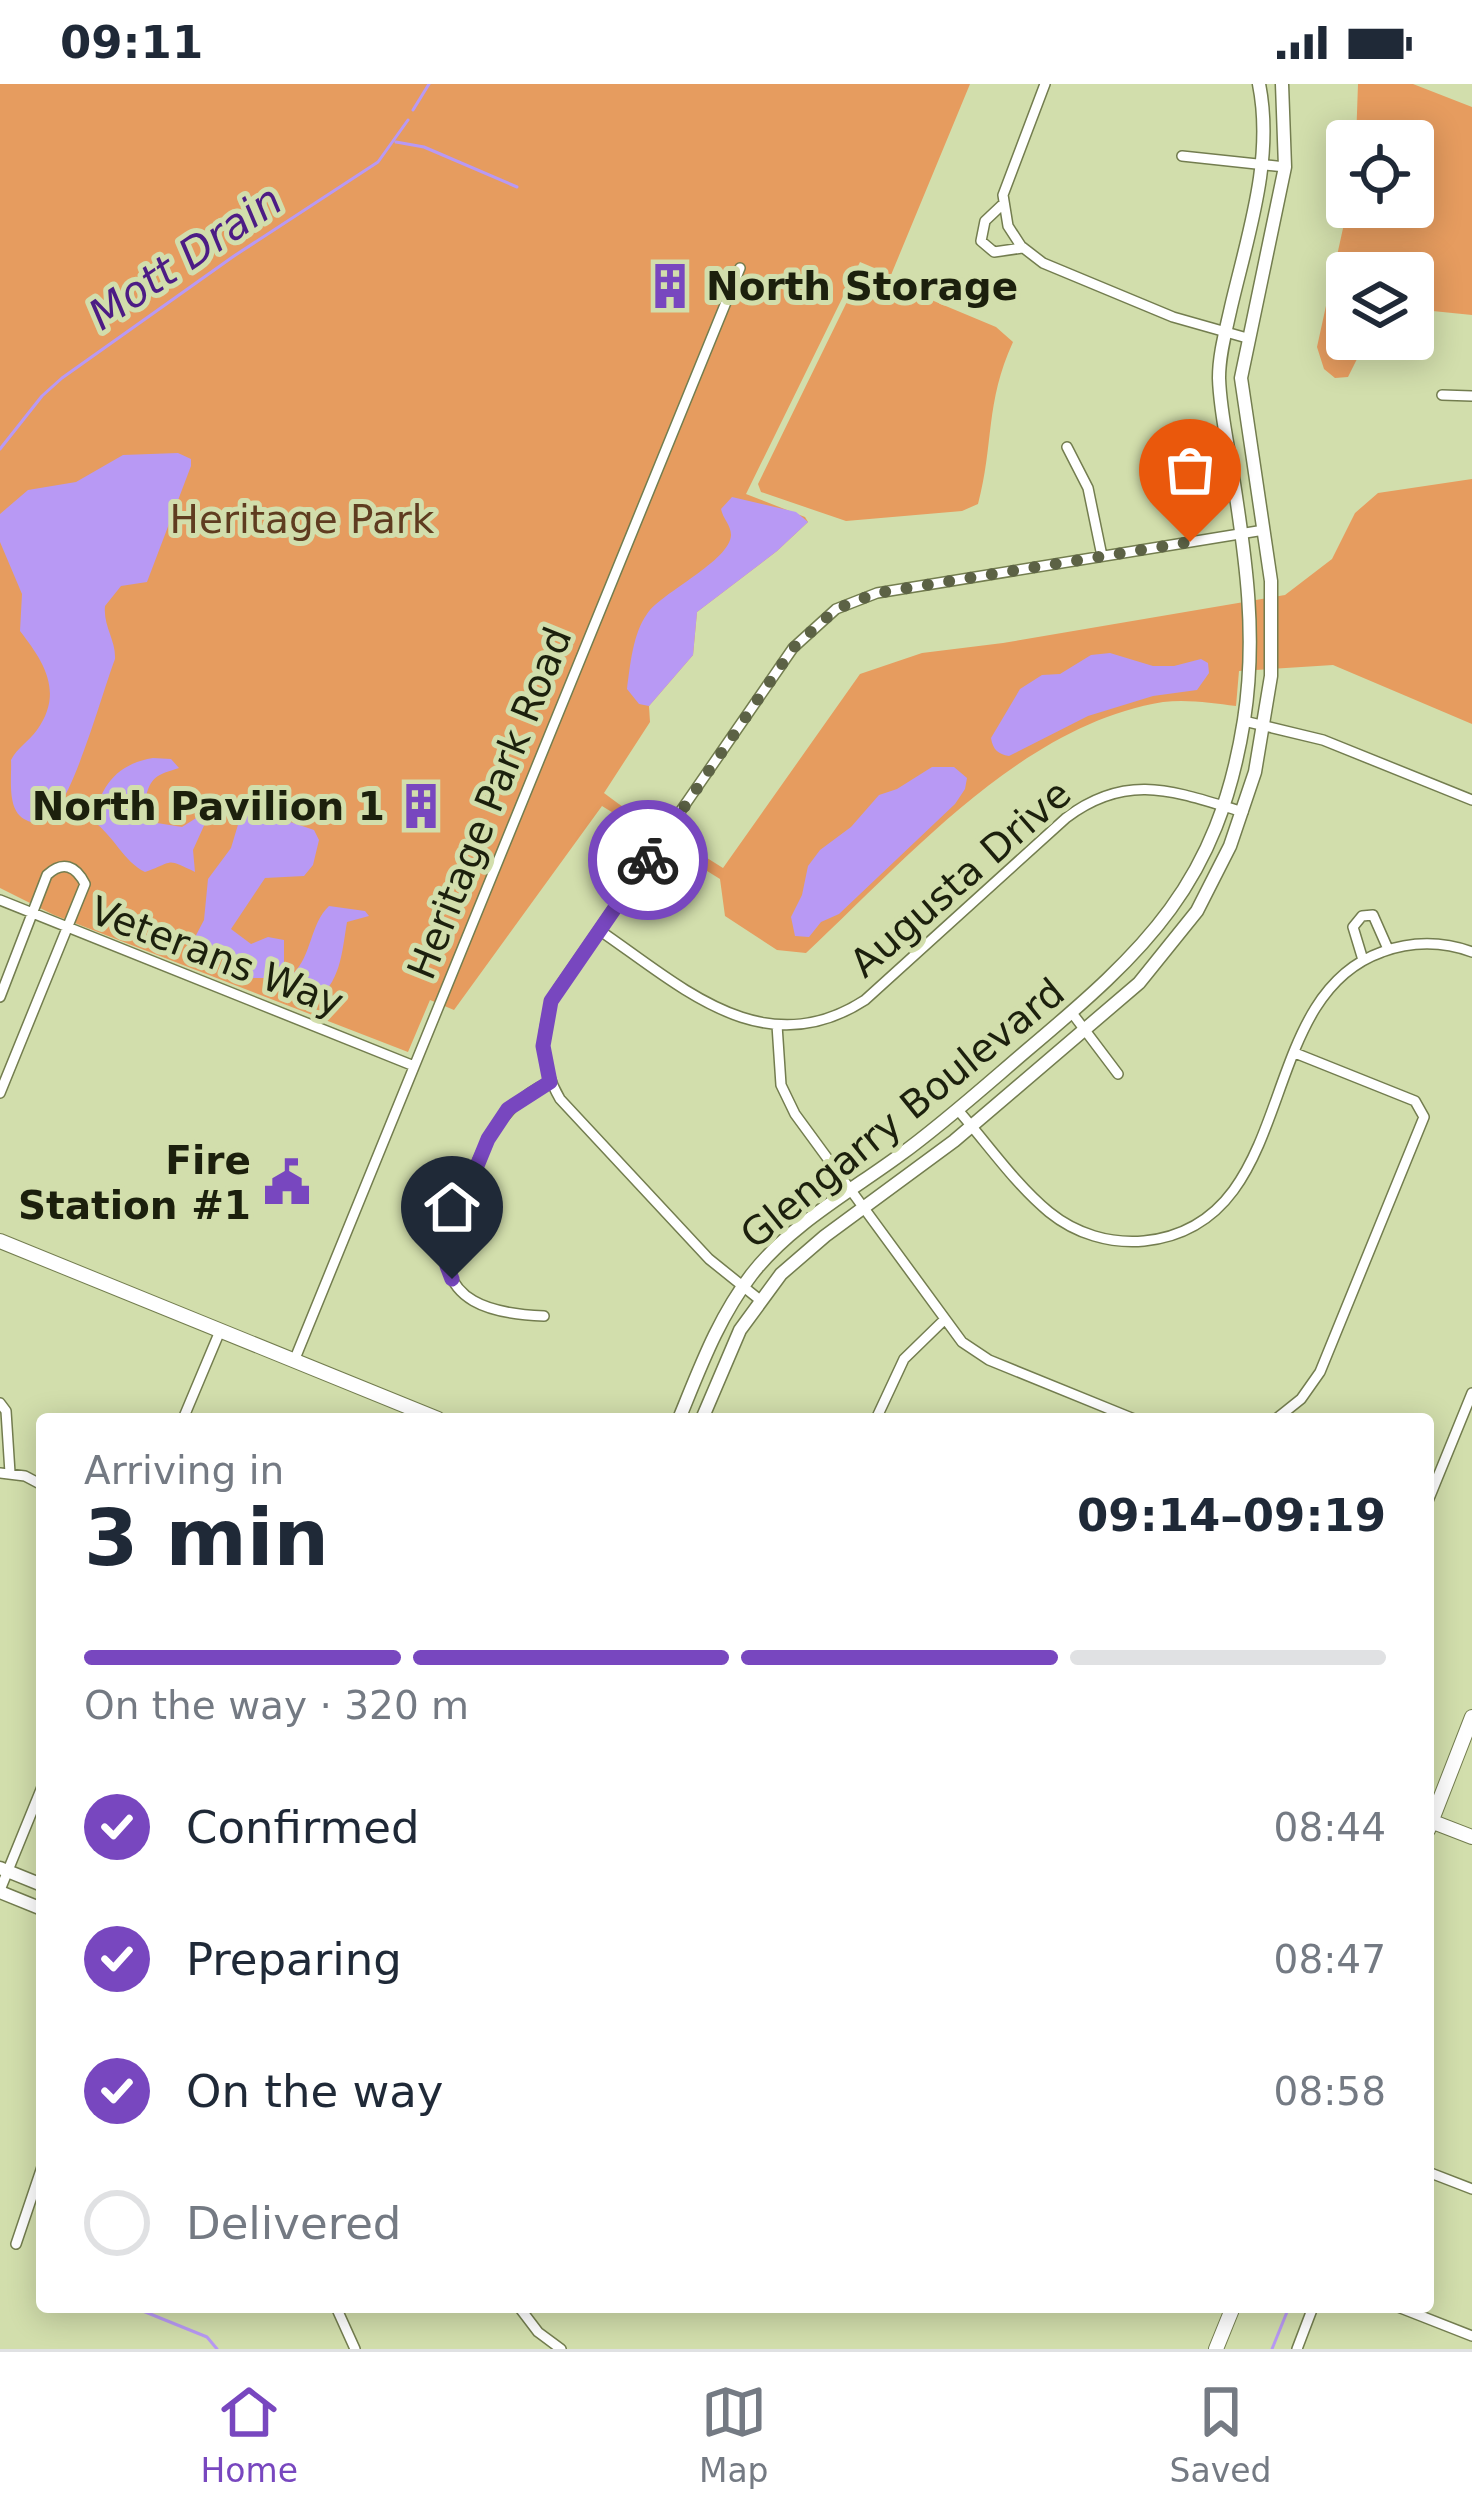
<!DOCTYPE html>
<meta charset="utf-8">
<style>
:root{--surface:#fff;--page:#f2f2f3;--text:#1f2937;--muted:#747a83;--line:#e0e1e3;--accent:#7847bf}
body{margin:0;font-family:"DejaVu Sans",sans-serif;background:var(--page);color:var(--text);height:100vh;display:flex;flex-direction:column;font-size:45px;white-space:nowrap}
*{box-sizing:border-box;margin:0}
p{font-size:39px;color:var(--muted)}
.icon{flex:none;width:66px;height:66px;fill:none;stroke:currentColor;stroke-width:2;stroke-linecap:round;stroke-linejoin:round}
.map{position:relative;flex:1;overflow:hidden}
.panel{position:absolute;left:36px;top:1329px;width:1398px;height:900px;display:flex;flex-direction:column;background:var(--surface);border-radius:12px;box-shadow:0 6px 30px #0003}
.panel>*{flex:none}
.tools{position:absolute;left:1326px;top:36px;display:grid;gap:24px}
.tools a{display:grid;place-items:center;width:108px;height:108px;border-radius:12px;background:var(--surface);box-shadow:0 6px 30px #0003;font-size:60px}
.pin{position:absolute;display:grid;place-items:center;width:102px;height:102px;color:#fff;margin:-123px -51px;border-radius:50% 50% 50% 0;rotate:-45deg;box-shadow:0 0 12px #0007}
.pin .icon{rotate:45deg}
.courier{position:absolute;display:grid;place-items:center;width:120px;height:120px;margin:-60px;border:9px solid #7847bf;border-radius:50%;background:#fff;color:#222;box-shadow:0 3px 15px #0007}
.head em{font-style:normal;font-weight:800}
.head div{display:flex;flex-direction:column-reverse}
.head{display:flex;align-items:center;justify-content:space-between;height:204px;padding:0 48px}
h1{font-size:78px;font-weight:800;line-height:90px}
.bar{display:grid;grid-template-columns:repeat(4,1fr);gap:18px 12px;align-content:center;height:144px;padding:0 48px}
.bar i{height:15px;border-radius:9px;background:var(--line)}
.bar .on{background:var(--accent)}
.bar p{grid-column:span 4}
ol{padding:0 48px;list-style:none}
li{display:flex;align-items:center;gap:36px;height:132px}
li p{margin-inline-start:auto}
li .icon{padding:12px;border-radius:50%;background:var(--accent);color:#fff;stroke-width:4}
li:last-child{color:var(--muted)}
li i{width:66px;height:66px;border:6px solid var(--line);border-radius:50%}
.status{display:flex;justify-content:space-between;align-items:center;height:84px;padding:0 60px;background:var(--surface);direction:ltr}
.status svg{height:33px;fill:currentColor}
.tabs{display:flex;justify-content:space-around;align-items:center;height:168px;border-top:3px solid var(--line);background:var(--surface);font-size:33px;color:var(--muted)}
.tabs a{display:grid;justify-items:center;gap:6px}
.tabs .on{color:var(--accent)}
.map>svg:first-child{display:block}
.green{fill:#e69c5f}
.water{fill:#b899f4}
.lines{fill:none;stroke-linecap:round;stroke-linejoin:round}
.stream{stroke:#b899f4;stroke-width:3}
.minor-casing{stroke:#737d4f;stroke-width:12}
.tertiary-casing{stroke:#737d4f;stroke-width:15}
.secondary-casing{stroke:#737d4f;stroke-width:16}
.minor{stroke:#fff;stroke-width:9}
.tertiary{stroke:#fff;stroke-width:12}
.secondary{stroke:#fff;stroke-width:14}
.done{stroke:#5c6245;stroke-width:12;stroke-dasharray:0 21.6}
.route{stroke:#7847bf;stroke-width:15}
.labels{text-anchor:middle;stroke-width:10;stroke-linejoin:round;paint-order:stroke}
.poi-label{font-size:39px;font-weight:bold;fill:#1c200d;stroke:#d2deac;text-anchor:end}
.park-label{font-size:39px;fill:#5f3c20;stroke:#d2deac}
.street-label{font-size:39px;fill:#1c200d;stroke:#d2deac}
.water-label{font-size:42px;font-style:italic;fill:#4c1c85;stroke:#d2deac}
</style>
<div class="status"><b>09:11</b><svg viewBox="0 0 49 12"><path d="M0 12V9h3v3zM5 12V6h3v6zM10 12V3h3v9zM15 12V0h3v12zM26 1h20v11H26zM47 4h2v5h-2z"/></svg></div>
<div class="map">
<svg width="1472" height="2265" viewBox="0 0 1472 2265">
<rect width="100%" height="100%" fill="#d2deac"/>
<path class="green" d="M0,0H970L891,191L860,178L746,410L805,433L808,438L777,467L697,528L693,571L649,622L650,638L604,709C641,738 683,758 723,784L860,590L922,569L1003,559L1285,511L1332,475L1355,429L1378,409L1472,395V640L1333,581L1239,587L1236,622C1213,619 1187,615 1163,618C1021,641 906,776 806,869L777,866L725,832L720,795L602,722L454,926L430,916L408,968L54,831L0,804Z
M1358,0H1413L1472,23V231L1413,225V189H1347V255H1367L1348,293L1335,294L1324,285L1317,263L1347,126L1349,123H1413V57H1356Z
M862,187L996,243L1013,258C985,319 994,360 978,420L962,427L846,437L761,408L758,400Z"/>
<path class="water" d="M178,369L191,375V382L147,498L121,502L105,522C103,542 116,556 115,575C102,609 75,710 51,732C44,739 35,741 26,736C6,727 12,694 11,676C17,664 29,657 37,646C64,608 44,578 20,547L22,510L0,458V430L28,406L76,398L123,371Z
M732,413L796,428L808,438L777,467L697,528L693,571L649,622L639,620L627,605C630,582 633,549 647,530C662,508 730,477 731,451C731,441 723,435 721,425Z
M1110,569L1153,582H1174L1201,575L1208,579L1209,589L1197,606L1153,612L1088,632L1009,672C998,670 993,666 991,654L1020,605L1042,591L1060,590L1091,571Z
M153,674L171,675L179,684C157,691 150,692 145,717L157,739L182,743L212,724L193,766L195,788C164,773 175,778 145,788C124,778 114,752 93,737C101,701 117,680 153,674Z
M932,683H954L967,694L965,705L955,720L839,830L821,838L809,853L795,852L791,833L802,811L808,782L820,766L851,743L879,711L897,705Z
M258,727L314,746L319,756L313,781L304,792L265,794L231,845L251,860L268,853L284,856V886L293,890C312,871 310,840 329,822L365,827L369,832L347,838C342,867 341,901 313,917L298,912L290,894H251L217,868L200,866L193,857L204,836L208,795L231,764L240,734Z"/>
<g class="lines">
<path class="stream" d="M413,26L429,0
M396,58L424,63L517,103
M0,365L42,312L62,294L234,172L378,78L408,36
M133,2223L207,2253L217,2265
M1272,2265L1289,2223"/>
<defs>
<path id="minor" d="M1045,0L1003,111L1008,142L1021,162L1043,179L1173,233L1247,254
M1182,72L1285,83
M1003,120L985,137L981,157L994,168L1022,164
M1442,311L1472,312
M1067,363L1088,404L1102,472
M1244,637L1323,656L1472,716
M0,816L414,982
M599,846C681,902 763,982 865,916L1066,734C1128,687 1176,708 1243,728
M1363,876L1353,843L1362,832L1373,831L1388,865
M0,913L47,791C63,776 76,782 85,800L0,1009
M1072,929L1118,990
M777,941L781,1001L795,1030L962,1258L989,1276L1134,1335
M957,1025C987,1059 1015,1100 1049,1128C1076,1150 1110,1160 1144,1157C1302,1141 1251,914 1382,868C1411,857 1443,857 1472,868
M760,1216L709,1175L560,1015C539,979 539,941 558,905L793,564L836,525L877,509L1264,446
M544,1232C493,1230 439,1219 447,1155C471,1096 486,1025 550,998
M294,1277L740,184
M0,1319L6,1327L10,1389
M183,1335L220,1247
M876,1335L904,1275L943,1237
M1276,1335L1301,1315L1320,1288L1424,1033L1415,1017L1295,969
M0,1389L25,1392L42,1401
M1428,1417L1472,1309
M0,1806L42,1703
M1428,2088L1472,2105
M16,2160L42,2083
M336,2223L355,2265
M519,2223L538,2248L561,2265
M1398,2223L1472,2252
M1297,2265L1313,2223"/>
<path id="tertiary" d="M679,1335C700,1284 718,1234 752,1190C790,1141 851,1107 900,1071C944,1039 985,1002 1026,967C1146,866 1218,800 1244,636C1257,553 1246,475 1233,393C1228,361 1220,327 1219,294C1219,270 1226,246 1231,223C1248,150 1274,75 1259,0
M702,1335L740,1246L781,1190L825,1152L954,1057L1139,899L1197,827L1230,762L1255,688L1271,592V497L1241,294L1285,83L1282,0
M0,1784L42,1801
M0,1808L42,1825"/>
<path id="secondary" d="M0,1157L438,1335
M1428,1736L1472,1753
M1428,1746L1472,1633
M1216,2265L1233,2223"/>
</defs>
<use href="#minor" class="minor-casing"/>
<use href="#tertiary" class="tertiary-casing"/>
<use href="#secondary" class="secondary-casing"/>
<use href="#minor" class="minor"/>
<use href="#tertiary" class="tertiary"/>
<use href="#secondary" class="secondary"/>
</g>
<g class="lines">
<path class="done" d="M648,776L793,564L836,525L877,509L1190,458"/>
<path class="route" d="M452,1195L447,1182V1155L488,1055L508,1025L550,998L543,962L551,917L648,776"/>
</g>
<defs>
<symbol id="building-bare" viewBox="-9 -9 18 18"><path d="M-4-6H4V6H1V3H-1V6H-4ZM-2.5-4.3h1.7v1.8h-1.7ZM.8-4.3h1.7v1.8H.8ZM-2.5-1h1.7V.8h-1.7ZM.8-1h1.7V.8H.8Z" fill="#7847bf" stroke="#d2deac" stroke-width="2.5" paint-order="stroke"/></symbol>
<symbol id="civic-bare" viewBox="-9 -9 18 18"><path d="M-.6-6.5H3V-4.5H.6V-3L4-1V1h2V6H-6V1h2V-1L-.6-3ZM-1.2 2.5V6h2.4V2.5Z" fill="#7847bf" stroke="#d2deac" stroke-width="2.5" paint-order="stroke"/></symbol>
</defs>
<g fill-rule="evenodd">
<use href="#building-bare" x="637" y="169" width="66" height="66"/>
<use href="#building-bare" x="388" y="689" width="66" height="66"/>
<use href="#civic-bare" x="254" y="1065" width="66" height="66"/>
</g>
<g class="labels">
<g class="poi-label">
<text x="706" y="216" text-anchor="start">North Storage</text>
<text x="385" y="736">North Pavilion 1</text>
<text x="251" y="1090">Fire<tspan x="251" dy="45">Station #1</tspan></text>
</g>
<g class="park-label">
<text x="302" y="449">Heritage Park</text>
</g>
<g class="street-label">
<text transform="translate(489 719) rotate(-68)" y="14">Heritage Park Road</text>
<text transform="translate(960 794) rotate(-41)" y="14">Augusta Drive</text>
<text transform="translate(217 872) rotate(21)" y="14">Veterans Way</text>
<text transform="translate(902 1029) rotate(-39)" y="14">Glengarry Boulevard</text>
</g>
<g class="water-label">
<text transform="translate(185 173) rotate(-34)" y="15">Mott Drain</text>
</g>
</g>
</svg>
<div class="tools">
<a><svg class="icon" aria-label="locate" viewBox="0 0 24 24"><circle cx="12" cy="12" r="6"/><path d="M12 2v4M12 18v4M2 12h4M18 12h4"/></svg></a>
<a><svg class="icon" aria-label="layers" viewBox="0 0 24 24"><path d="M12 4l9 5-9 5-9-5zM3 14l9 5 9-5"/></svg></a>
</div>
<div class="pin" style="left:1190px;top:458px;background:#ea580c"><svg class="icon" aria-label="bag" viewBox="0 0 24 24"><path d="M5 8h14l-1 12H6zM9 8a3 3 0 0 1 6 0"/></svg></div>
<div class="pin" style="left:452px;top:1195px;background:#1f2937"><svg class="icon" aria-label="home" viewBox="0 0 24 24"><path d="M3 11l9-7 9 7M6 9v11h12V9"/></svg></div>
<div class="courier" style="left:648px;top:776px"><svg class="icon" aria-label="bike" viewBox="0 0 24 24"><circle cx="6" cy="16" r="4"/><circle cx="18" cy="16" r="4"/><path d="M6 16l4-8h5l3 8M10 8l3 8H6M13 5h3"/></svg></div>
<section class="panel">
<div class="head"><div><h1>3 min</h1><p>Arriving in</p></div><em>09:14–09:19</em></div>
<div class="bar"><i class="on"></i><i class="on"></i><i class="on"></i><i></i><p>On the way · 320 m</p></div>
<ol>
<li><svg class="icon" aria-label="check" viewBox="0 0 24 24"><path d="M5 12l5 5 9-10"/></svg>Confirmed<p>08:44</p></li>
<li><svg class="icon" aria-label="check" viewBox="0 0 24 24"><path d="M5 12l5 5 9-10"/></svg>Preparing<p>08:47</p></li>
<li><svg class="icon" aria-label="check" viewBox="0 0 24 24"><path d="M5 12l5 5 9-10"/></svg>On the way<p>08:58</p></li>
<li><i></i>Delivered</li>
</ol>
</section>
</div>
<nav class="tabs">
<a class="on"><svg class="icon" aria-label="home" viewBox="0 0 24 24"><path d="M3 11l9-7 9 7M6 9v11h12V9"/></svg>Home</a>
<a><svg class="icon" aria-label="map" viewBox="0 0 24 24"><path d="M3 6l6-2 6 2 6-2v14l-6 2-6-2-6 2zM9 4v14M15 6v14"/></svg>Map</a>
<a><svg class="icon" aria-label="saved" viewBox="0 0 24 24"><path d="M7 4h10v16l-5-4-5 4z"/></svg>Saved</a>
</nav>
